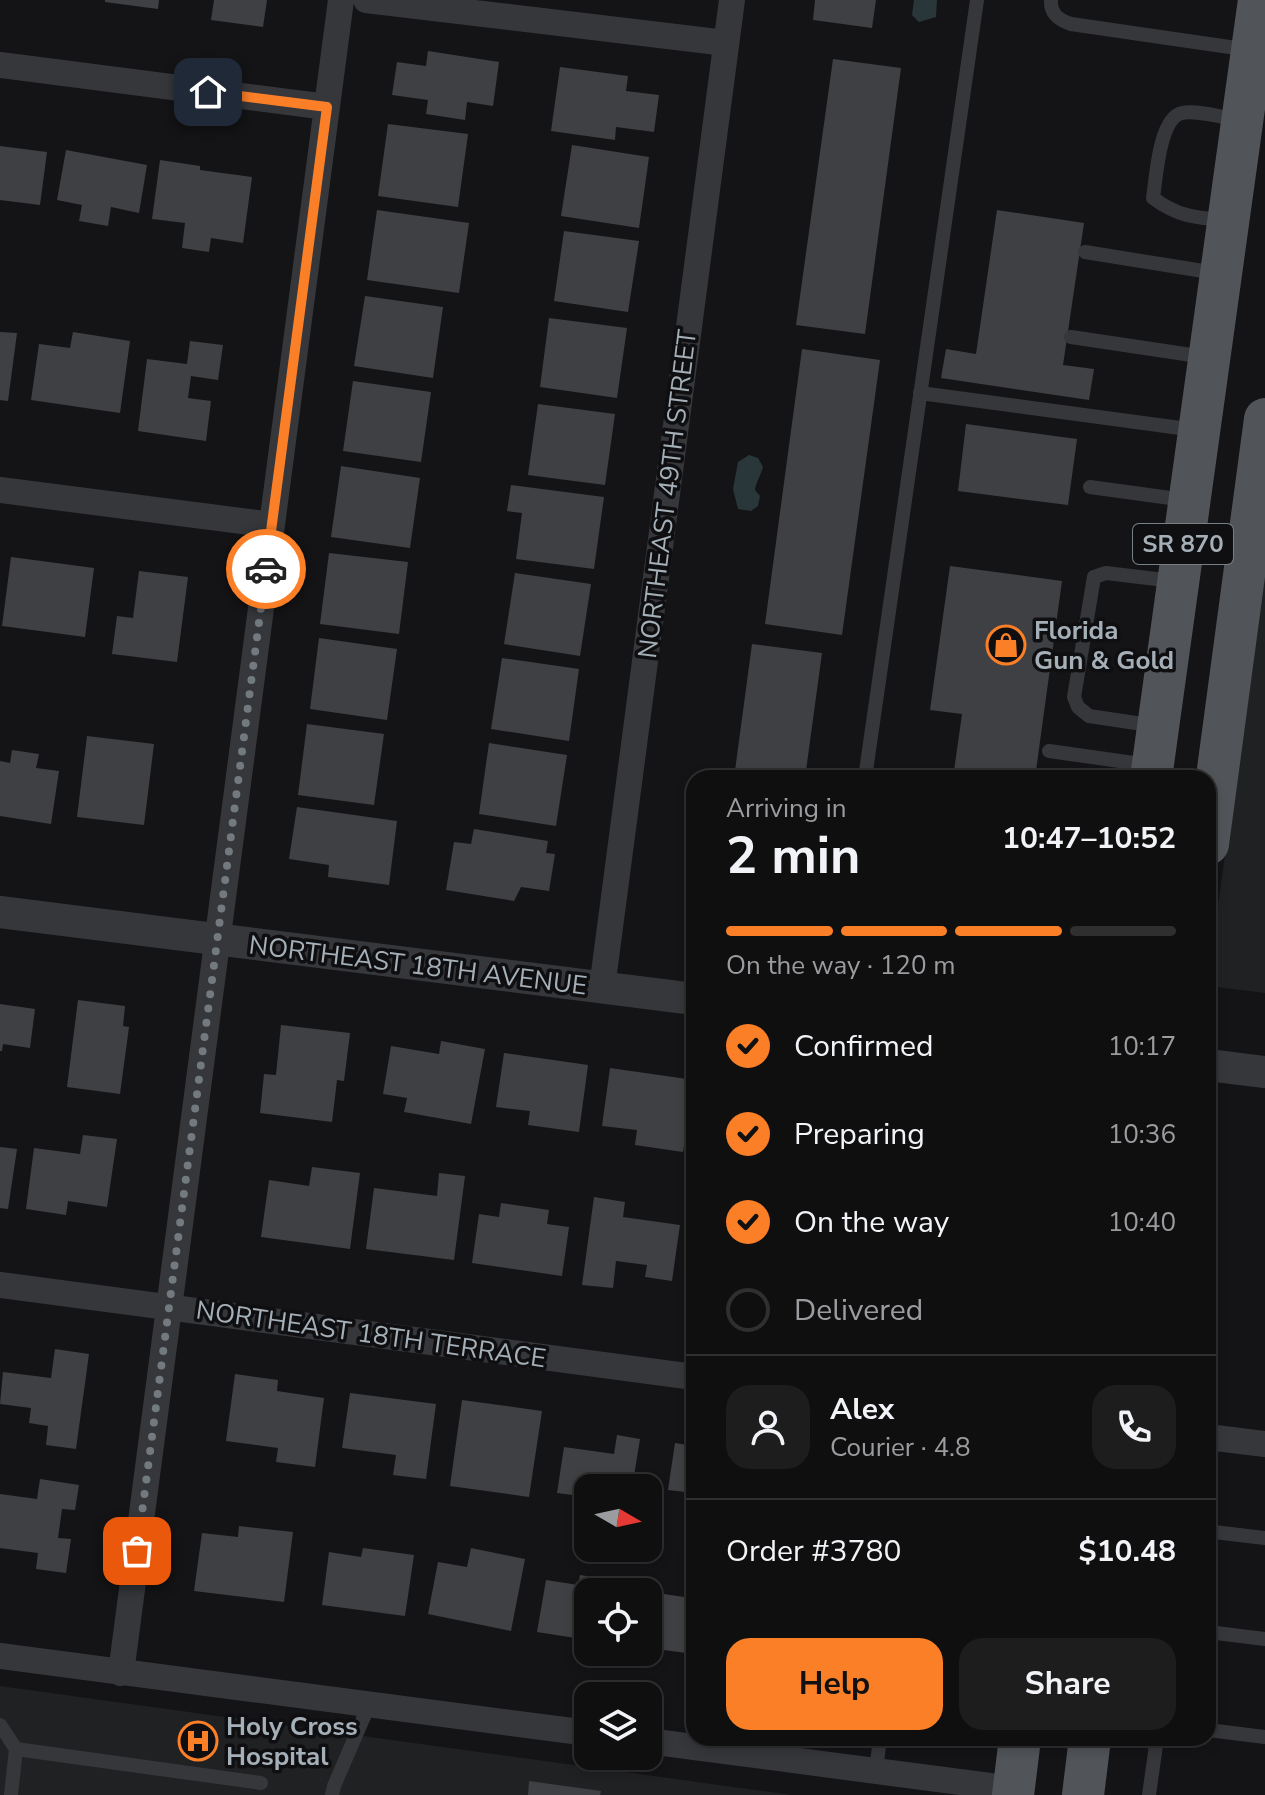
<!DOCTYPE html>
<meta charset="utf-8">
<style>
:root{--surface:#0f0f10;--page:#1d1d1e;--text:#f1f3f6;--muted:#9b9c9f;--line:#2f2f30;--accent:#fb7f27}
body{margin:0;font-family:"Nunito Sans",sans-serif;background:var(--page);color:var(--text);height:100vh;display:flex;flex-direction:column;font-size:30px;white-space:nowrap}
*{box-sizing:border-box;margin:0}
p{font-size:26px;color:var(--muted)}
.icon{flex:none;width:44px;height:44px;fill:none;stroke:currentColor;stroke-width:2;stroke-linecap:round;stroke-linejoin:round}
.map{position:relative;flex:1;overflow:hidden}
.details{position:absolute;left:686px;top:770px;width:530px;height:976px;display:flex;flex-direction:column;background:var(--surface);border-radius:24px;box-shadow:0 4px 12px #0003,0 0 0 2px var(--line)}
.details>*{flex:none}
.needle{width:52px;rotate:99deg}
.fabs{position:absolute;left:574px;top:1474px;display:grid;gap:16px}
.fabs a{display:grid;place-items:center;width:88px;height:88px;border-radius:16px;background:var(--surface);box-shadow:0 4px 12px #0003,0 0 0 2px var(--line);font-size:40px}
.pin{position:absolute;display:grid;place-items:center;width:68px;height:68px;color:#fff;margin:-34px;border-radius:16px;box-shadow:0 4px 12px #0006}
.courier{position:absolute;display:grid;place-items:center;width:80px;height:80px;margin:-40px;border:6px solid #fb7f27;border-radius:50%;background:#fff;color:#222;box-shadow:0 2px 10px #0007}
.summary em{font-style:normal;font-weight:700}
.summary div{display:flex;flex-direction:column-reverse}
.summary{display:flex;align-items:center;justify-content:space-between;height:136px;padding:0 40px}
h1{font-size:52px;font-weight:700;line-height:60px}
.bar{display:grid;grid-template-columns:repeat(4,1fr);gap:12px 8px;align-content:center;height:96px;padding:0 40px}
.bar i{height:10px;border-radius:6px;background:var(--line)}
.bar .current{background:var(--accent)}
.bar p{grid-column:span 4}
.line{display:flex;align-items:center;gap:20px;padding:0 40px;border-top:2px solid var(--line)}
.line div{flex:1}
.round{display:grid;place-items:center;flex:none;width:84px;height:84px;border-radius:24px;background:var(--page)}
ol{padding:0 40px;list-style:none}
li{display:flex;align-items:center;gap:24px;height:88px}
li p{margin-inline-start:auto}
li .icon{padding:8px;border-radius:50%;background:var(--accent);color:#111;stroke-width:4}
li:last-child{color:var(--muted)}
li i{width:44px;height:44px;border:4px solid var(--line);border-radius:50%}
.primary-button{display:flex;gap:16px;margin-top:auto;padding:16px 40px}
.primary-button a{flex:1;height:92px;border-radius:24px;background:var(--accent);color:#111;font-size:32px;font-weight:700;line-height:92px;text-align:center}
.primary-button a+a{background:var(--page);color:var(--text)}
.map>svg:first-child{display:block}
.built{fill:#202123}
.water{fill:#29373a}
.building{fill:#3e4043}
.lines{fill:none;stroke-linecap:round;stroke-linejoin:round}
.service{stroke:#35373b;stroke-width:14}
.minor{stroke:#35373b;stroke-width:26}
.tertiary{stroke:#35373b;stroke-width:32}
.primary{stroke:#51555a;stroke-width:42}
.done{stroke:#72797f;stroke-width:8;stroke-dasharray:0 14.4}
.route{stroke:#fb7f27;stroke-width:10}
.labels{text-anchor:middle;stroke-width:7;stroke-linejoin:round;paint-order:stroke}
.shield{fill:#0f0f11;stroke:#787f85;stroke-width:2}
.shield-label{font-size:24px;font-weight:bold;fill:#a5afb7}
.street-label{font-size:26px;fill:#a5afb7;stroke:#0f0f11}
.poi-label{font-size:26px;font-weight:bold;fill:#a5afb7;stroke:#0f0f11;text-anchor:start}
</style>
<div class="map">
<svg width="1265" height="1795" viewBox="0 0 1265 1795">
<rect width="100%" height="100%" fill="#141416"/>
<path class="built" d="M1265,558V993L1208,986V980Z
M0,1686L792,1795H0Z"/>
<path class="water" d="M914,0H937L936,17L919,22L912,15Z
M749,455L758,458L763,467C761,475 756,482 755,490L760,496L758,506L751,511L738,509L733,489L738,462Z"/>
<path class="building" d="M105,0H159L158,9L105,2Z
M214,0H267L263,27L211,20Z
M815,0H876L872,28L813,20Z
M428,51L499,62L493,106L467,102L465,120L426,114L428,100L392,95L397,62L426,66Z
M833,59L901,68L865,334L796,325Z
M560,67L628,76L626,91L659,95L654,132L616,127L615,140L551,131Z
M388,124L468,134L458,207L378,196Z
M572,145L649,157L639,228L561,216Z
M0,146L47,152L40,205L0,200Z
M66,150L147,165L139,213L111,207L108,226L79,221L82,205L57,200Z
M160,160L200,166V170L252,177L243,243L211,238L209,252L182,248L185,223L152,219Z
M377,210L469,223L459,293L367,280Z
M997,210L1084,223L1063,365L1094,369L1089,400L941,378L946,349L976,354Z
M564,231L639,241L628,312L554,301Z
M365,296L443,307L433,378L354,366Z
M549,318L627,328L617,398L540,387Z
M0,332L17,333L8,401L0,400Z
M73,332L130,341L120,413L31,400L39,344L70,348Z
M190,341L223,345L218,380L191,376L188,398L211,401L206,441L138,431L147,359L187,364Z
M802,349L880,360L842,635L765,624Z
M353,381L431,392L421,462L343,451Z
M538,404L615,414L605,485L528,475Z
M966,424L1077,439L1068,505L958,491Z
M341,466L420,478L410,548L331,537Z
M511,485L604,497L594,569L516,559L522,513L507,511Z
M329,553L408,562L399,634L320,624Z
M11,557L94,568L85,637L2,626Z
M950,566L1062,581L1035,778H953L962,714L930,710Z
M139,571L188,577L177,662L112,654L117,616L133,618Z
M515,573L591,584L580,656L504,644Z
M319,638L397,649L387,720L310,709Z
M752,644L822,653L805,778H734Z
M502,658L579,669L569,741L491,729Z
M307,724L384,734L374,805L298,795Z
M87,736L154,744L144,825L77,817Z
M489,743L567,755L556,826L479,814Z
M12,750L39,754L36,768L59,771L51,824L0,816V761L10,763Z
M297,807L397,821L389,885L328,877L329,865L289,859Z
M474,829L548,841L546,853L555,854L549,891L521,887L514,901L446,890L454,842L471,844Z
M78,1000L125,1006L123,1026L129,1027L120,1094L67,1087Z
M0,1004L35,1009L30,1048L3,1044L2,1051H0Z
M281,1025L350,1033L344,1081L337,1080L332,1122L260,1113L264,1074L276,1075Z
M441,1041L485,1049L471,1124L404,1112L407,1098L383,1094L391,1046L439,1054Z
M504,1053L588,1065L579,1132L528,1125L530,1111L496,1107Z
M610,1068L694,1080L683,1152L635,1145L637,1130L602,1126Z
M83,1135L117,1139L107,1207L68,1201L66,1215L26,1209L34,1148L80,1154Z
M0,1147L17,1149L8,1209L0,1208Z
M312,1167L360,1173L350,1249L261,1237L269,1180L309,1186Z
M439,1173L465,1176L454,1260L366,1249L374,1188L437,1196Z
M594,1197L625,1202L623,1217L680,1225L672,1281L645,1277L647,1265L616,1261L613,1288L582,1285Z
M501,1203L549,1210L547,1224L569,1227L562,1276L472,1263L479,1214L499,1217Z
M693,1257H694V1287L687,1286Z
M55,1349L89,1354L76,1449L46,1445L48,1426L29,1423L31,1408L0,1404L3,1372L51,1378Z
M235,1374L278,1380L277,1391L324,1398L315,1467L276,1462L278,1448L226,1441Z
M350,1393L436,1404L426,1479L393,1475L396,1455L342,1448Z
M462,1400L542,1411L529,1497L450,1486Z
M617,1435L640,1439L632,1488H588V1497L557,1493L564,1447L614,1454Z
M675,1443L694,1446V1493L668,1490Z
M40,1479L79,1485L75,1510L62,1509L58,1538L71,1539L66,1573L36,1569L38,1553L0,1548V1494L37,1499Z
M239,1526L293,1532L284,1602L194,1591L202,1533L238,1537Z
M363,1548L414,1555L405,1616L322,1605L329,1552L361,1557Z
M471,1548L525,1559L511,1631L428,1614L438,1562L467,1567Z
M580,1575L629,1583L628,1592H588V1640L537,1632L546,1580L578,1585Z
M684,1589L694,1590V1654L648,1648V1607L650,1592L684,1597Z
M529,1781L601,1791L600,1795H528Z"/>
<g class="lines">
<path class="service" d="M1051,0C1050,14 1059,20 1071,24L1250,50
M1225,220C1195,218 1177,216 1153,198C1156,179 1159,118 1182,113C1195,110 1223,117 1237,120
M1085,252L1216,273
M1071,337L1205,357
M920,393L1195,430
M1090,487L1185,500
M1156,726L1089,716L1078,707L1074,697L1094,577L1106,573L1173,581
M1049,751L1148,765
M865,778L977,0
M1208,1533L1214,1532L1265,1538
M1208,1632L1265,1639
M0,1725L16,1749L261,1783
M1208,1730L1265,1737
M876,1771L880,1738
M11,1795L16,1749
M332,1795L334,1786L369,1705
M1149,1795L1157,1738"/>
<path class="minor" d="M366,0L726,43
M0,65L327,107
M0,490L272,525
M602,988L732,0
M0,1285L694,1377
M1208,1437L1265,1444
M0,1656L588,1733
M121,1673L341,0
M648,1741L1013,1789"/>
<path class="tertiary" d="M0,912L694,999
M1208,1065L1265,1072"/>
<path class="primary" d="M1151,778L1259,0
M1208,844L1265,419
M1013,1795L1020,1738
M1083,1795L1090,1738"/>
</g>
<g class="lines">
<path class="done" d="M137,1551L266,569"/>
<path class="route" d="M208,92L327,107L266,569"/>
</g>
<defs>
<symbol id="shop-ring" viewBox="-11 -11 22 22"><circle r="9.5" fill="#0f0f11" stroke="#fb7f27" stroke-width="1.5"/><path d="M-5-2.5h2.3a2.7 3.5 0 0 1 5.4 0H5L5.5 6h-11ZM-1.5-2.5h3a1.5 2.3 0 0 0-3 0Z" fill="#fb7f27"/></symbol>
<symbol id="hospital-ring" viewBox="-11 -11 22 22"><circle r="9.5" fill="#0f0f11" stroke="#fb7f27" stroke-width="1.5"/><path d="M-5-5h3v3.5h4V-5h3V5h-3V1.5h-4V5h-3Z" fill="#fb7f27"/></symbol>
</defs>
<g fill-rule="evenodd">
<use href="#shop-ring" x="984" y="623" width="44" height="44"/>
<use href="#hospital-ring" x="176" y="1719" width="44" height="44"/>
</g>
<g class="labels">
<rect class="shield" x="1133" y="524" width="100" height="40" rx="6"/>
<g class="shield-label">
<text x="1183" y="552">SR 870</text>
</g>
<g class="street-label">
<text transform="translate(667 494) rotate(-83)" y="9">NORTHEAST 49TH STREET</text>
<text transform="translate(418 965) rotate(7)" y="9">NORTHEAST 18TH AVENUE</text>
<text transform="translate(371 1334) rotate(8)" y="9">NORTHEAST 18TH TERRACE</text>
</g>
<g class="poi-label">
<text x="1034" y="639">Florida<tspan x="1034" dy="30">Gun &amp; Gold</tspan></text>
<text x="226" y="1735">Holy Cross<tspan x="226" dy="30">Hospital</tspan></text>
</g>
</g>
</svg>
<div class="fabs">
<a><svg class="needle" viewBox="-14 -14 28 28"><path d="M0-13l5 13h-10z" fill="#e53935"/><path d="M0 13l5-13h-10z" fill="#9b9c9f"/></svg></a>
<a><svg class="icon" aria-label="locate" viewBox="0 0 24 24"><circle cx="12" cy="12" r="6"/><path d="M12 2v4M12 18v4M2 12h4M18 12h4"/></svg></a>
<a><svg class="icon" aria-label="layers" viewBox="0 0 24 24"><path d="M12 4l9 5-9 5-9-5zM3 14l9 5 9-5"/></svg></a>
</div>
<div class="pin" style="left:137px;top:1551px;background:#ea580c"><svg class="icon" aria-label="bag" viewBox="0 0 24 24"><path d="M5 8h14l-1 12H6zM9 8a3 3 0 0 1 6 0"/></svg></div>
<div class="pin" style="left:208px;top:92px;background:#1f2937"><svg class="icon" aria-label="home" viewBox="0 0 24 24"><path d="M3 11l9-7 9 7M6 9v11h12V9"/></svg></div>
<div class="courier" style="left:266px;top:569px"><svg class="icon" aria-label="car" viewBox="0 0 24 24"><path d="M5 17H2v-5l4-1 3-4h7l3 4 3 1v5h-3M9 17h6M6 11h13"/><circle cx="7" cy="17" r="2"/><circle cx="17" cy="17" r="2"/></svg></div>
<section class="details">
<div class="summary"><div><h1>2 min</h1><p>Arriving in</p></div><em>10:47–10:52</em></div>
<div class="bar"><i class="current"></i><i class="current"></i><i class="current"></i><i></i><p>On the way · 120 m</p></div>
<ol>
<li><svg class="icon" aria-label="check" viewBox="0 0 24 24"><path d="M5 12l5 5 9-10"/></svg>Confirmed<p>10:17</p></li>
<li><svg class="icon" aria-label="check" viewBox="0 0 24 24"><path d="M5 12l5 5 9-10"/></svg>Preparing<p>10:36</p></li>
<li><svg class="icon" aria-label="check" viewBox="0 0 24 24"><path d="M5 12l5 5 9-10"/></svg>On the way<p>10:40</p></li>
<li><i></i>Delivered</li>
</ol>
<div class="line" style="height:144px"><a class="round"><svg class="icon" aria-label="person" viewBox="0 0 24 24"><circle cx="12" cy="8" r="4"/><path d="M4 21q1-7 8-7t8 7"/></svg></a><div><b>Alex</b><p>Courier · 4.8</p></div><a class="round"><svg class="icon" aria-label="phone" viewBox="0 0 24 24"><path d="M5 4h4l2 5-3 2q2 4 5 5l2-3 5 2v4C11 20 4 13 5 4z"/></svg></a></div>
<div class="line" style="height:104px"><div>Order #3780</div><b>$10.48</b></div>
<div class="primary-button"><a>Help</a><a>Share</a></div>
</section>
</div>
